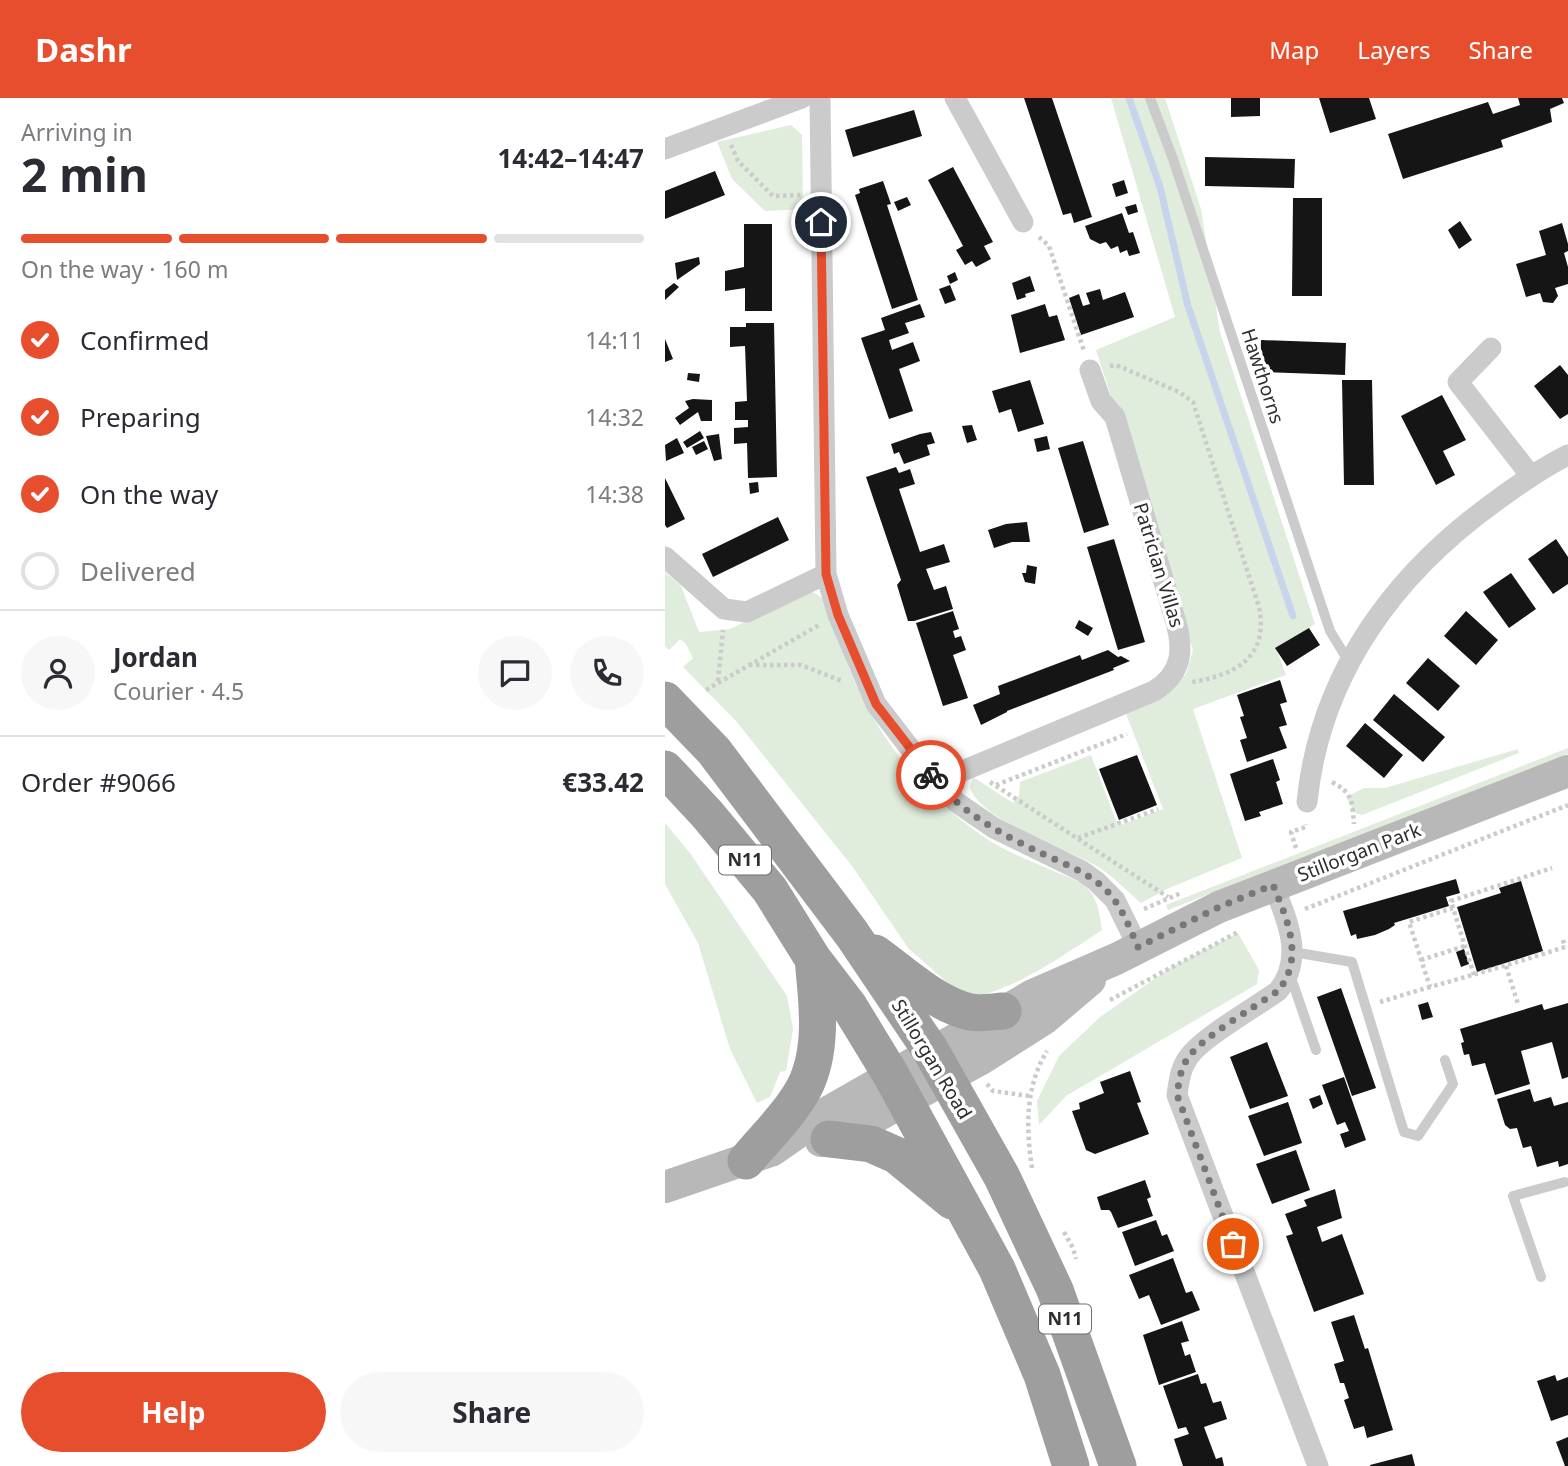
<!DOCTYPE html>
<meta charset="utf-8">
<style>
:root{--surface:#fff;--page:#f7f7f7;--text:#2b2b33;--muted:#7c7c81;--line:#e1e1e2;--accent:#e74e2e}
body{margin:0;font-family:"Noto Sans",sans-serif;background:var(--page);color:var(--text);height:100vh;display:flex;flex-direction:column;font-size:26px;white-space:nowrap}
*{box-sizing:border-box;margin:0}
p{font-size:23px;color:var(--muted)}
.icon{flex:none;width:38px;height:38px;fill:none;stroke:currentColor;stroke-width:2;stroke-linecap:round;stroke-linejoin:round}
.map{position:relative;flex:1;overflow:hidden}
.side{display:flex;flex-direction:column;background:var(--surface);width:665px}
.side>*{flex:none}
.pin{position:absolute;display:grid;place-items:center;width:60px;height:60px;color:#fff;margin:-30px;border:4px solid #fff;border-radius:50%;box-shadow:0 2px 7px #0007}
.courier{position:absolute;display:grid;place-items:center;width:70px;height:70px;margin:-35px;border:5px solid #e74e2e;border-radius:50%;background:#fff;color:#222;box-shadow:0 2px 9px #0007}
.summary em{font-style:normal;font-weight:700}
.summary div{display:flex;flex-direction:column-reverse}
.summary{display:flex;align-items:center;justify-content:space-between;height:119px;padding:0 21px}
h1{font-size:46px;font-weight:700;line-height:52px}
.bar{display:grid;grid-template-columns:repeat(4,1fr);gap:10px 7px;align-content:center;height:84px;padding:0 21px}
.bar i{height:9px;border-radius:5px;background:var(--line)}
.bar .active{background:var(--accent)}
.bar p{grid-column:span 4}
.line{display:flex;align-items:center;gap:18px;padding:0 21px;border-top:2px solid var(--line)}
.line div{flex:1}
.round{display:grid;place-items:center;flex:none;width:74px;height:74px;border-radius:37px;background:var(--page)}
ol{padding:0 21px;list-style:none}
li{display:flex;align-items:center;gap:21px;height:77px}
li p{margin-inline-start:auto}
li .icon{padding:7px;border-radius:50%;background:var(--accent);color:#fff;stroke-width:4}
li:last-child{color:var(--muted)}
li i{width:38px;height:38px;border:4px solid var(--line);border-radius:50%}
.primary-button{display:flex;gap:14px;margin-top:auto;padding:14px 21px}
.primary-button a{flex:1;height:80px;border-radius:42px;background:var(--accent);color:#fff;font-size:28px;font-weight:700;line-height:80px;text-align:center}
.primary-button a+a{background:var(--page);color:var(--text)}
header{display:flex;align-items:center;gap:42px;box-sizing:border-box;height:98px;padding:0 35px;background:var(--accent);color:#fff}
header strong{font-size:33px}
nav{display:flex;gap:38px;margin-inline-start:auto;font-size:24px}
main{display:flex;flex:1;min-height:0}
.map>svg:first-child{display:block}
.green{fill:#e0ecdc}
.lines{fill:none;stroke-linecap:round;stroke-linejoin:round}
.stream{stroke:#c7d5ec;stroke-width:7}
.building{fill:#151515}
.path{stroke:#cbcbcb;stroke-width:4.5;stroke-dasharray:3.5 3.5;stroke-linecap:butt}
.service{stroke:#cbcbcb;stroke-width:10}
.minor{stroke:#cbcbcb;stroke-width:21}
.secondary{stroke:#b8b8b8;stroke-width:32}
.trunk{stroke:#9e9e9e;stroke-width:37}
.done{stroke:#777;stroke-width:7;stroke-dasharray:0 12.6}
.route{stroke:#e74e2e;stroke-width:9}
.labels{text-anchor:middle;stroke-width:7;stroke-linejoin:round;paint-order:stroke}
.shield{fill:#fff;stroke:#6d6d6d;stroke-width:2}
.shield-label{font-size:18px;font-weight:bold;fill:#2e2e2e}
.street-label{font-size:19px;fill:#2e2e2e;stroke:#fff}
</style>
<header>
<strong>Dashr</strong>
<nav><a>Map</a><a>Layers</a><a>Share</a></nav>
</header>
<main>
<section class="side">
<div class="summary"><div><h1>2 min</h1><p>Arriving in</p></div><em>14:42–14:47</em></div>
<div class="bar"><i class="active"></i><i class="active"></i><i class="active"></i><i></i><p>On the way · 160 m</p></div>
<ol>
<li><svg class="icon" aria-label="check" viewBox="0 0 24 24"><path d="M5 12l5 5 9-10"/></svg>Confirmed<p>14:11</p></li>
<li><svg class="icon" aria-label="check" viewBox="0 0 24 24"><path d="M5 12l5 5 9-10"/></svg>Preparing<p>14:32</p></li>
<li><svg class="icon" aria-label="check" viewBox="0 0 24 24"><path d="M5 12l5 5 9-10"/></svg>On the way<p>14:38</p></li>
<li><i></i>Delivered</li>
</ol>
<div class="line" style="height:126px"><a class="round"><svg class="icon" aria-label="person" viewBox="0 0 24 24"><circle cx="12" cy="8" r="4"/><path d="M4 21q1-7 8-7t8 7"/></svg></a><div><b>Jordan</b><p>Courier · 4.5</p></div><a class="round"><svg class="icon" aria-label="chat" viewBox="0 0 24 24"><path d="M4 5h16v11H9l-5 4z"/></svg></a><a class="round"><svg class="icon" aria-label="phone" viewBox="0 0 24 24"><path d="M5 4h4l2 5-3 2q2 4 5 5l2-3 5 2v4C11 20 4 13 5 4z"/></svg></a></div>
<div class="line" style="height:91px"><div>Order #9066</div><b>€33.42</b></div>
<div class="primary-button"><a>Help</a><a>Share</a></div>
</section>
<div class="map">
<svg width="903" height="1368" viewBox="0 0 903 1368">
<rect width="100%" height="100%" fill="#fff"/>
<path class="green" d="M446,0H500L536,111L555,234L650,526L611,550L621,577L528,611L577,760L504,790L476,805C461,792 447,777 430,767C400,750 314,722 305,689L308,679L348,705L354,697L355,684L426,657L453,728L498,711L461,616L497,599L521,576L528,552L431,252L510,219Z
M126,27L137,37L138,111L100,113L67,81L52,44Z
M0,474L16,488L34,534L65,531L139,495L148,494L157,500C168,526 177,554 188,580C216,644 261,700 319,739C341,754 367,764 391,774C402,779 416,782 424,792C433,802 435,819 437,832C394,860 352,891 301,901L244,851L187,768L71,623L18,569L28,560L21,546L15,541L4,552L0,548Z
M903,650V656L503,812L501,807Z
M853,651L854,655L697,717L690,715L681,699L699,690H720Z
M0,725L25,755L122,898L128,931L121,973L115,974L105,999L92,1005L65,951L33,845L0,786Z
M573,835L594,872L592,886L401,998L374,1027L372,1003L394,958L435,919L508,868Z"/>
<g class="lines">
<path class="stream" d="M464,0L495,89L523,208L628,518"/>
</g>
<path class="building" d="M359,0H387L427,119L409,125L406,115L398,117Z
M566,0H595V18L566,19Z
M654,0H704L711,21L665,35Z
M853,0H897L899,5L885,11L887,24L836,42L838,49L738,81L723,36L823,4L828,16L855,7Z
M249,12L257,38L188,59L180,32Z
M540,59L630,61L629,90L540,88Z
M288,69L328,144L319,148L326,161L311,169L307,163L300,167L291,152L298,148L263,82Z
M50,73L60,97L0,121V93Z
M459,82L463,95L451,99L447,86Z
M218,83L226,106L222,107L253,202L227,211L190,97L195,95L194,91Z
M242,99L246,107L233,113L229,104Z
M628,100H657V198H627Z
M471,106L473,114L463,117L460,109Z
M457,115L464,135L468,134L475,155L464,158L462,152L455,155L453,148L446,151L441,144L435,146L425,141L420,128Z
M795,123L807,142L794,151L783,132Z
M897,125L903,146V153L899,155L903,169V186L890,190L893,198L888,205L878,204L875,195L861,199L851,166L881,157L874,133Z
M79,126H107V213H80V190L60,193V173L79,169Z
M34,159L35,166L12,182L10,165Z
M290,174L293,182L285,186L282,178Z
M365,178L370,193L360,196L361,199L352,202L347,185Z
M9,185L14,189L0,202V192Z
M285,187L291,202L280,206L274,191Z
M435,191L438,202L460,194L469,219L416,237L404,200L414,196L418,208L425,206L421,195Z
M255,206L260,219L240,225L244,235L224,242L227,252L248,244L255,263L234,271L248,313L224,321L196,240L220,232L216,220Z
M380,206L384,219L392,217L400,242L355,255L346,217Z
M81,225H109L112,379L83,380L82,345L69,346V330L83,329V322H70V304L82,303L80,248L65,249V229H81Z
M0,241L8,261L0,264Z
M596,242L681,245L680,277L595,274Z
M895,267L903,277V316L895,321L869,288Z
M23,275L35,276L34,284L22,282Z
M365,282L379,326L353,334L346,311L334,315L327,293Z
M677,282H707L709,387H679Z
M777,297L801,342L778,353L790,377L771,387L736,318Z
M28,301L47,302V323H36L33,314L15,327L10,320L24,310L20,303Z
M307,327L312,342L302,345L297,328Z
M35,333L39,340L22,350L18,344Z
M266,334L270,345L262,347L265,357L239,366L234,354L229,356L226,346L255,336Z
M54,336L57,361L49,363L41,338Z
M382,338L385,351L372,354L369,341Z
M12,340L19,355L1,363L0,347Z
M39,343L43,351L31,357L27,349Z
M418,343L444,427L419,435L393,350Z
M231,369L234,375L245,371L250,386L234,391L255,454L279,446L285,464L261,471L269,492L281,488L288,511L249,523H243L232,487L236,482L201,379Z
M0,380L20,421L2,430L0,427Z
M93,384L94,394L85,396L84,385Z
M113,419L124,442L48,479L37,456Z
M362,424L365,444H347L329,450L323,432L341,426Z
M449,441L480,544L453,552L422,449Z
M891,441L903,459V486L888,496L863,461Z
M362,467L372,469L370,486L360,484L357,475H361Z
M846,475L871,511L844,530L818,494Z
M288,513L294,531L288,533L290,540L296,538L301,552L288,557L303,600L278,608L251,525Z
M801,513L833,542L811,567L779,538Z
M414,522L428,530L423,538L410,530Z
M644,530L655,547L622,568L610,550Z
M443,552L453,559L456,558L465,563L448,570L449,572L342,613V614L316,627L308,607L335,596L333,588L415,557L417,562Z
M763,560L795,588L773,613L741,585Z
M615,582L622,604L615,606L622,627L614,629L622,650L582,664L575,642L582,640L575,619L579,618L572,597Z
M729,596L780,639L758,664L708,622Z
M700,625L738,657L719,680L681,648Z
M472,657L492,707L454,722L434,671Z
M608,661L615,682L611,684L618,706L594,714L596,718L580,723L565,676Z
M791,781L795,795L781,799L784,808L729,825L730,827L724,831L710,837L692,841L691,836L686,838L678,813Z
M856,783L878,853L812,874L792,809L836,795L834,790Z
M799,851L804,866L796,869L791,854Z
M676,890L711,990L687,998L652,899Z
M763,904L768,919L757,922L753,907Z
M903,905V979L897,981L887,944L856,953L865,986L830,997L820,965L807,968L804,956L799,957L796,945L799,944L795,931L877,906L879,912Z
M602,944L623,998L585,1011L565,959Z
M465,973L476,1004L472,1005L484,1036L430,1056L421,1052L407,1013L415,1011L414,1005L439,995L435,984Z
M679,979L701,1042L680,1050L675,1036L684,1033L680,1024L672,1027L657,987Z
M865,991L869,1004L886,999L889,1008L903,1004V1066L894,1069L893,1063L872,1069L866,1048L858,1050L852,1030L845,1031L840,1027L832,1001Z
M655,997L658,1006L648,1011L644,1001Z
M623,1004L637,1045L599,1058L583,1018Z
M631,1052L645,1092L607,1106L591,1066Z
M480,1082L486,1099L482,1101L488,1118L453,1130L446,1114L444,1112H436L432,1099Z
M670,1091L677,1120L652,1129L657,1144L677,1136L699,1196L649,1214L621,1138L628,1136L620,1116L642,1108L639,1102Z
M491,1122L497,1138L502,1136L509,1153L470,1168L457,1134Z
M508,1160L521,1195L527,1193L535,1212L496,1227L484,1197L474,1201L464,1177Z
M689,1217L700,1251L703,1250L728,1332L702,1340L699,1328L689,1331L679,1302L684,1300L679,1285H675L669,1266L679,1263L666,1224Z
M517,1223L524,1243L516,1245L520,1258L525,1256L531,1274L494,1287L478,1237Z
M533,1276L536,1286L541,1285L548,1305L556,1303L562,1321L539,1329L551,1361L557,1359L559,1368H518L509,1341L524,1336L521,1329L513,1331L498,1288Z
M890,1277L892,1283L903,1279V1317L886,1323L872,1283Z
M903,1339V1368H900L891,1344Z
M747,1356L750,1368H705V1367Z"/>
<g class="lines">
<path class="path" d="M66,47L73,63L108,98L137,97
M374,139L384,148L419,253
M445,268L451,267L514,294L528,304L594,509C604,559 571,577 527,584
M84,567H136L177,583
M53,583L58,532
M41,592L154,527
M325,684L503,799
M667,684C688,695 687,704 689,726
M331,687L462,636
M413,740L493,711
M631,750L626,734L641,729V726
M788,810L786,803L887,770
M479,811L516,795
M640,811L903,707
M898,842L900,849
M756,862L800,848
M841,868L853,906
M809,877L788,810L744,824L765,889C811,876 857,863 903,848
M445,902L573,834
M715,904L765,889
M322,986L328,993L365,998
M367,1070C361,1030 360,989 382,953
M399,1134L408,1150L411,1161"/>
<path class="service" d="M485,0L508,61L665,533L684,564
M628,854L687,864L739,1034L753,1038L788,986L780,962
M625,877L651,952
M876,1179L848,1098L900,1084"/>
<path class="minor" d="M155,0L161,476L173,517L211,606L271,684L291,704L329,730L417,773L431,783L450,802L473,849
M290,0L358,124
M0,51L137,0
M826,250L793,284L866,378
M0,459L59,511L82,514L161,476
M271,684L489,593C518,575 519,551 510,521L450,319L436,303L425,272
M642,704C655,576 729,476 831,403C854,386 877,370 903,357
M608,787C622,821 640,860 613,893C591,909 536,940 523,960C515,971 514,984 512,997L653,1368"/>
<path class="secondary" d="M156,1043L164,1041L203,1023L316,961L379,921L425,882
M106,1053L158,1017L368,897L451,861L554,809L903,673
M0,1089L105,1053"/>
<path class="trunk" d="M0,602L49,653L187,836L266,953L337,1079L390,1192L453,1368
M0,671L42,716L105,792L148,861L184,908L226,977L332,1171L377,1277L406,1368
M210,855C238,875 270,906 305,914C316,916 327,914 338,913
M164,1041L206,1046L231,1057L287,1103
M81,1063C100,1040 125,1016 139,990C159,952 152,902 148,861"/>
</g>
<g class="lines">
<path class="done" d="M266,677C293,713 336,736 376,755C399,766 423,774 441,792C457,808 464,829 473,849L554,809L608,787C622,821 640,860 613,893C591,908 536,940 523,960C515,971 514,984 512,997L568,1146"/>
<path class="route" d="M156,124L161,476L173,517L211,606L266,677"/>
</g>
<g class="labels">
<g class="shield">
<rect x="54" y="747.5" width="52" height="29" rx="5"/>
<rect x="374" y="1206.5" width="52" height="29" rx="5"/>
</g>
<g class="shield-label">
<text x="80" y="768">N11</text>
<text x="400" y="1227">N11</text>
</g>
<g class="street-label">
<text transform="translate(598 278) rotate(72)" y="7">Hawthorns</text>
<text transform="translate(494 467) rotate(73)" y="7">Patrician Villas</text>
<text transform="translate(694 754) rotate(-21)" y="7">Stillorgan Park</text>
<text transform="translate(267 961) rotate(59)" y="7">Stillorgan Road</text>
</g>
</g>
</svg>
<div class="pin" style="left:568px;top:1146px;background:#ea580c"><svg class="icon" aria-label="bag" viewBox="0 0 24 24"><path d="M5 8h14l-1 12H6zM9 8a3 3 0 0 1 6 0"/></svg></div>
<div class="pin" style="left:156px;top:124px;background:#1f2937"><svg class="icon" aria-label="home" viewBox="0 0 24 24"><path d="M3 11l9-7 9 7M6 9v11h12V9"/></svg></div>
<div class="courier" style="left:266px;top:677px"><svg class="icon" aria-label="bike" viewBox="0 0 24 24"><circle cx="6" cy="16" r="4"/><circle cx="18" cy="16" r="4"/><path d="M6 16l4-8h5l3 8M10 8l3 8H6M13 5h3"/></svg></div>
</div>
</main>
